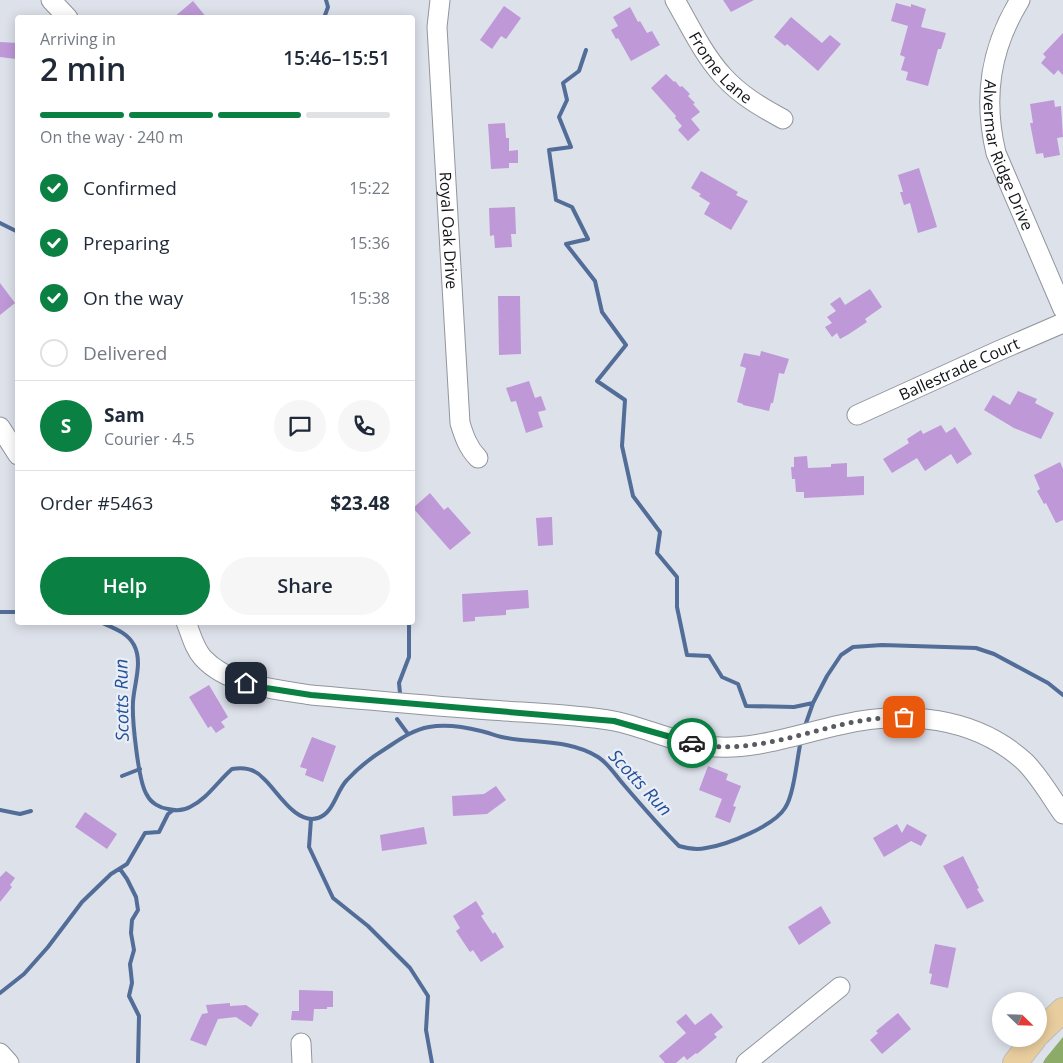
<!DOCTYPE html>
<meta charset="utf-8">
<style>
:root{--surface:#fff;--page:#f6f6f7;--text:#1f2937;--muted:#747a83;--line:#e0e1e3;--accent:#0b8043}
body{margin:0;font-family:"Open Sans",sans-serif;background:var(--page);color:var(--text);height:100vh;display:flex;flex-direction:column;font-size:19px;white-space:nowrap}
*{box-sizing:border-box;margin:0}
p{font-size:16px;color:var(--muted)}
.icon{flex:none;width:28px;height:28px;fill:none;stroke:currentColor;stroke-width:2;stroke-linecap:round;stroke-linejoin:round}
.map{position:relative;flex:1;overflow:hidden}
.drawer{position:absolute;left:15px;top:15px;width:400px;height:610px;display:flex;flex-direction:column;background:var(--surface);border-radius:5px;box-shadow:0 2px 12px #0003}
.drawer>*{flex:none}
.needle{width:32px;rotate:113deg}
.buttons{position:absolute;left:992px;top:992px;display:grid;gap:10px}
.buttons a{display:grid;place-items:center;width:55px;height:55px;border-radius:50%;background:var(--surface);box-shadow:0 2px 12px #0003;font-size:25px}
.pin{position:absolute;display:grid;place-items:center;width:42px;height:42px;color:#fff;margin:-21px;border-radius:10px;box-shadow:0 2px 8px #0006}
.courier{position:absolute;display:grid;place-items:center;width:50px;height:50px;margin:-25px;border:4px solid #0b8043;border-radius:50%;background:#fff;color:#222;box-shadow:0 1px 6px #0007}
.headline em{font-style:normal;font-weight:600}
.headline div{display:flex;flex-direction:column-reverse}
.headline{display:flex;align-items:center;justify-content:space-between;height:85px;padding:0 25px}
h1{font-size:32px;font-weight:600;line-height:38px}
.bar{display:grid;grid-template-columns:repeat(4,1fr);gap:8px 5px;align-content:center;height:60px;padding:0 25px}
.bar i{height:6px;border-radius:4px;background:var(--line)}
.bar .current{background:var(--accent)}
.bar p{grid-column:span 4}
.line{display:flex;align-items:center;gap:12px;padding:0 25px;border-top:1px solid var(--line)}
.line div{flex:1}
.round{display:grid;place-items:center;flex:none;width:52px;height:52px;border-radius:26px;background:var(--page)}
ol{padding:0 25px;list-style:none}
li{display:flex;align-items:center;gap:15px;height:55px}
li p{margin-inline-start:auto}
li .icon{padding:5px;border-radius:50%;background:var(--accent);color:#fff;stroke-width:4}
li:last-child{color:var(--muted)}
li i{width:28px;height:28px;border:2px solid var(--line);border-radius:50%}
.cta{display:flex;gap:10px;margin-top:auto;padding:10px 25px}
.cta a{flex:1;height:58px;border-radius:30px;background:var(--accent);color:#fff;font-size:20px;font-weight:600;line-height:58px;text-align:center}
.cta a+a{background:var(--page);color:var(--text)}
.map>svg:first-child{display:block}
.forest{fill:#8cab68}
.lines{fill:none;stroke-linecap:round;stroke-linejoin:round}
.stream{stroke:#526d98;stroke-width:4}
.building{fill:#be98d7}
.minor-casing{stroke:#91959e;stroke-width:21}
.major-casing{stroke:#bdbdbe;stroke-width:26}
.minor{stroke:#fff;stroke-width:19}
.major{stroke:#e8cd9e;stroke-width:24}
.done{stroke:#595b61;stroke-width:5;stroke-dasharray:0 9}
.route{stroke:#0b8043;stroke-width:6}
.labels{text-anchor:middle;stroke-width:4.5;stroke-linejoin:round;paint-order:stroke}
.street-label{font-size:16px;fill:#121317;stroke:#eaeef7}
.water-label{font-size:18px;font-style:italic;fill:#235199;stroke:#eaeef7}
</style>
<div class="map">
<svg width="1063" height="1063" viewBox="0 0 1063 1063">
<rect width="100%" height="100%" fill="#dde1ea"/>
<path class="forest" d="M1063,1037V1063H1043L1045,1059Z"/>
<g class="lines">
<path class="stream" d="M324,18L328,7L326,0
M586,50L579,71L563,83L567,100L559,117L571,147L549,150L556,200L572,207L588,239L566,244L595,281L602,312L626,345L597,381L625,400L622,446L633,496L660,532L657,553L677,577V607L687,655L709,656L722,677L738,684L746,706L794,707L813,703
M0,223L18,232
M0,612H18
M100,622C113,628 127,632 134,645C143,662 134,684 133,702C132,718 138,782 147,795C151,803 160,808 168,809C176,811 183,811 190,807C207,799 218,781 232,769C243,767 255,769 263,778C277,790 295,825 318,818C334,813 336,791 347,780C358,768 372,757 385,749C399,740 412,730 429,727C445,724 465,727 481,731C490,733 498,737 507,738C537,743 572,740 598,757C609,764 615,775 624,785C642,806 660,827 679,846C689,849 697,850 706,848C727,845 774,826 785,808C794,795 797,758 801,740
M400,693L399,683L409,657V622
M397,719L408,734
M805,726L813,703L827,676L841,655L853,647L882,645L976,648L994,654L1048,683L1063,695
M122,776L140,769
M0,810L20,814L31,811
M311,819L309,847L333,898L368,926L410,968L428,996L426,1030L432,1063
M120,869L127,879L136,897L138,910L132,920L131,933L134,950L130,964L132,983L129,996L139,1016L138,1063
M0,993L24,974L48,947L82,902L111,874L127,864L145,833L159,832L168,814L172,811"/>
</g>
<path class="building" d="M723,0H754L731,12Z
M193,1L207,18H173Z
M896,3L911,7V4L926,9L921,27L946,33L941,49H938L928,86L906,80L908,72L901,70L905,57L900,55L908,26L891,21Z
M504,6L521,18L506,39L501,36L492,49L480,40Z
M630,7L638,22L640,21L647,33L652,31L660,45L631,61L618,38L616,39L611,30L618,26L613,17Z
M791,17L822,43L830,35L841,44L818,71L787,44L785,46L774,37Z
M1063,33V75L1058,70L1054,75L1041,63L1046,57L1043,54Z
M0,42L18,43L16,59L0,57Z
M666,74L674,82L675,81L680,87L682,86L690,94L688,96L695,103L693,104L700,112L691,119L700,130L688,141L678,130L682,126L675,118L676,116L651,88Z
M1054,100L1055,107L1061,106L1063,137L1057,138L1060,155L1044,158L1043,153L1036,154L1030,123H1033L1030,104Z
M505,123L506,138H509V151L518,150V163H509V168L491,169L488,124Z
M919,168L937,227L918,233L910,203L904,205L900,192H903L898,175Z
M701,171L738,192L736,195L748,201L731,230L704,214L710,203L699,196L701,194L691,188Z
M515,207L516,234H511L512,247L495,248L494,235L490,236L489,208Z
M0,283L15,303L0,315Z
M870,289L882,307L865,319L867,322L849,334L840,339L837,333L832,337L825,327L832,323L827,317L836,311L830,304L840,297L845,305Z
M498,296H520L521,354L499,355Z
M761,351L789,359L784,374L779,373L773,403H771L769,411L743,405V404L737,402L746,368L740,366L744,353L760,356Z
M529,381L535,398L541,396L546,410L538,412L543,427L526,433L516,401L511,402L506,388Z
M1018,391L1037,399L1035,403L1054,413L1041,439L1014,428L984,410L993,395L1010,405Z
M941,425L946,433L955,427L972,454L957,464L951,454L925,471L917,458L892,473L883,459L909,443L907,439L921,430L923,434Z
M807,456L808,468L831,467V464L847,463V477L864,476V495L804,498V492H796L795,479H792L791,467H794V457Z
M1060,462L1063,469V520L1056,523L1046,503L1044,504L1037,491L1040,489L1034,475Z
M430,493L444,510L448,507L471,533L450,550L413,508Z
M552,517L553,545L538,546L536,518Z
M528,590L529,608L506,610V615L475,617V621L463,622L462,594Z
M209,685L228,717L221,722L225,727L216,733L211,726L208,728L189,697Z
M312,737L336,746L323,782L305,775L307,769L300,767Z
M708,766L728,774L726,780L741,786L733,806L736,807L730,823L715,817L722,799L699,790Z
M496,786L506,800L487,814L453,816L452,796L484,794Z
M85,812L117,834L107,849L75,827Z
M897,824L902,833L907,824L927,835L921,846L911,841L884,857L873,838Z
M424,827L427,844L382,851L380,835Z
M963,856L979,888L977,889L984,901L967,909L943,866Z
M6,871L15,878L10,885L12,887L0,902V877Z
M476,901L484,914L481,916L493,934L495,932L504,947L481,962L473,950L470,952L456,931L460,928L453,916Z
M821,906L831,923L799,945L788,927Z
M935,944L956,948L948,988L930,984L932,974L929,973Z
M299,990L333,991V1007H327V1009H314L313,1021L291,1020L292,1011H299Z
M230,1003V1006L246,1005L259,1014L251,1027L236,1017L218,1019L206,1046L190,1040L202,1014L208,1013L206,1005Z
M711,1013L723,1027L714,1034L717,1037L697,1054L696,1053L687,1060L684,1056L676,1063H665L659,1056L686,1033L676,1022L686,1014L695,1025Z
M898,1013L911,1029L882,1054L870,1040L878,1033L876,1031Z"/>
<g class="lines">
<defs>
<g id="minor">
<path d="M51,0L68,18"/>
<path id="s1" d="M440,0L437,27L460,423C464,436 468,448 478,458"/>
<path id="s2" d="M675,0C690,26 703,54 723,76C740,95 761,107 783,119"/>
<path id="s3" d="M1020,0C990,49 983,98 996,153L1063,309"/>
<path id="s4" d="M857,415L998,351L1063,323"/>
<path d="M0,427L18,455"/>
<path d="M186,622C191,634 194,648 203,658C229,686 275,689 311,695C371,700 431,706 490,710C531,713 574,714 614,721C645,727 675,743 707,746C751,752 798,734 840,725C904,710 975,716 1025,762C1040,777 1051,797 1063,814"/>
<path d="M301,1043L302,1063"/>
<path d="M0,1053L9,1063"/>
<path d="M746,1063L840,987"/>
</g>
<path id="major" d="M1039,1033L1063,1010
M1015,1063L1034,1039"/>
</defs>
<use href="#minor" class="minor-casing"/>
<use href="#major" class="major-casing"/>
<use href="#minor" class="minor"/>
<use href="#major" class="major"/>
</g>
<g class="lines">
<path class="done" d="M692,743C741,755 793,736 840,725C861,720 883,717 904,717"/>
<path class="route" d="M246,683L266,688L311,695L614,721L692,743"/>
</g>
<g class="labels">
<g class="street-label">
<text dy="6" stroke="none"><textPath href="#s2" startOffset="82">Frome Lane</textPath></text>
<text dy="6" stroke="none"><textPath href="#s3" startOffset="164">Alvermar Ridge Drive</textPath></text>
<text dy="6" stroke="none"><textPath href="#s1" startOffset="231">Royal Oak Drive</textPath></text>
<text dy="6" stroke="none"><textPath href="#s4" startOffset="112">Ballestrade Court</textPath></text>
</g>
<g class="water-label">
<text transform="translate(122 700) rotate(-91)" y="6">Scotts Run</text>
<text transform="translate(640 783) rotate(47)" y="6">Scotts Run</text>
</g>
</g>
</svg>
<div class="buttons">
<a><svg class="needle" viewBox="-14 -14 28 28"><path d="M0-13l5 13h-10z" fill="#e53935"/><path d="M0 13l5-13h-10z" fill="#747a83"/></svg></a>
</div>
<div class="pin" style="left:904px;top:717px;background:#ea580c"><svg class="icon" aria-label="bag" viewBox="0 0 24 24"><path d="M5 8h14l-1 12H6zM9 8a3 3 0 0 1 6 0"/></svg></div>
<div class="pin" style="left:246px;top:683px;background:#1f2937"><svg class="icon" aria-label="home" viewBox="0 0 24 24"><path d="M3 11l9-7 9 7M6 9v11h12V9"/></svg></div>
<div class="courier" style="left:692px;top:743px"><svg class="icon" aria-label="car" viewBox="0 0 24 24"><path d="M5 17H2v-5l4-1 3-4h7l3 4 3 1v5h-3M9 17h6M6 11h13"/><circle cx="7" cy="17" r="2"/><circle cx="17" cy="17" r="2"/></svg></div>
<section class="drawer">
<div class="headline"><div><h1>2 min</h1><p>Arriving in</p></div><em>15:46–15:51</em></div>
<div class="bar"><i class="current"></i><i class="current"></i><i class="current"></i><i></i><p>On the way · 240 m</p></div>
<ol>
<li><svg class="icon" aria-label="check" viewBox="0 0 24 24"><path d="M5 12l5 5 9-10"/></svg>Confirmed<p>15:22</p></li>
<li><svg class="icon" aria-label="check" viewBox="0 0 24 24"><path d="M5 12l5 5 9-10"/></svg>Preparing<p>15:36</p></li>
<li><svg class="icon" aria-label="check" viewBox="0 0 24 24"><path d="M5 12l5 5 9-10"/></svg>On the way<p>15:38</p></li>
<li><i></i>Delivered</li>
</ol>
<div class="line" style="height:90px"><b class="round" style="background:var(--accent);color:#fff">S</b><div><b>Sam</b><p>Courier · 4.5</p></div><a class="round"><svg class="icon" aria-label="chat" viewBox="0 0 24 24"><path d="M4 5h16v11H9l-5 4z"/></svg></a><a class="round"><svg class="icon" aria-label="phone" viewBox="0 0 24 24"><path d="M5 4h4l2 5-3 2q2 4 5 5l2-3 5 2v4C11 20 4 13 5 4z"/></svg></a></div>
<div class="line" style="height:65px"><div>Order #5463</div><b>$23.48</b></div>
<div class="cta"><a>Help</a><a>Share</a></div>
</section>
</div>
